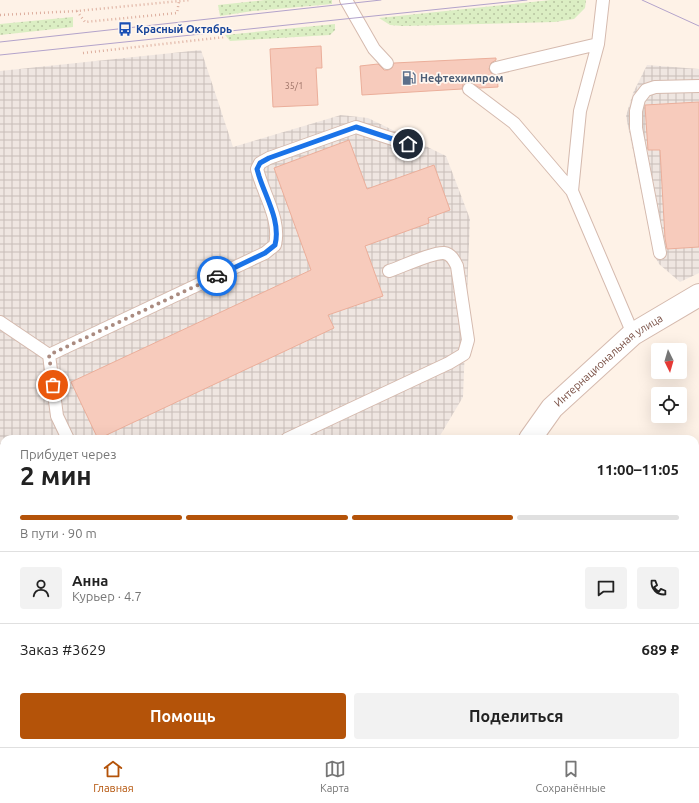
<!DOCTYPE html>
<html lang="ru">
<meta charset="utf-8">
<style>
:root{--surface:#fff;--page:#f2f2f2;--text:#222;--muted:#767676;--line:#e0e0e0;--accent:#b45309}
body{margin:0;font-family:Ubuntu,sans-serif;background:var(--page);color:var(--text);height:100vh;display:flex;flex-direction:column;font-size:15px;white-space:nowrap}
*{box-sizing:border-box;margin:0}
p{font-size:13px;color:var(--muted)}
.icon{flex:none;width:22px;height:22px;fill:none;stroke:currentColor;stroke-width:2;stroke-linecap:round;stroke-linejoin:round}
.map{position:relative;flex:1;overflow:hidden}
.drawer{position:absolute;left:0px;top:435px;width:699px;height:312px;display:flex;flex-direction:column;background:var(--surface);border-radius:12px 12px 0 0;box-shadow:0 4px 16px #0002}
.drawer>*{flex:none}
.needle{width:26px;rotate:175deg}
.fabs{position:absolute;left:651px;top:343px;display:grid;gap:8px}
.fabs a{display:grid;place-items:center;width:36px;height:36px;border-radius:4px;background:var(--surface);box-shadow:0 4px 16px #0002;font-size:20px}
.pin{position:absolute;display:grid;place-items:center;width:34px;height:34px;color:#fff;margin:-17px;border:2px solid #fff;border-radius:50%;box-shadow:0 1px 4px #0007}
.courier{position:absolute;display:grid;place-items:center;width:40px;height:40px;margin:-20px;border:3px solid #1a73e8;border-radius:50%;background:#fff;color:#222;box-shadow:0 1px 5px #0007}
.summary em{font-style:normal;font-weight:600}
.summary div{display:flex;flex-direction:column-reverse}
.summary{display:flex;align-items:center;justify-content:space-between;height:68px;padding:0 20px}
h1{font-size:26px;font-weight:600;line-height:30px}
.bar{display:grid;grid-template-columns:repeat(4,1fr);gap:6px 4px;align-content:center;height:48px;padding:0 20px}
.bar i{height:5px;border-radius:3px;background:var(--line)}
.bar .current{background:var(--accent)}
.bar p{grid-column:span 4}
.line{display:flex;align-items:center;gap:10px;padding:0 20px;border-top:1px solid var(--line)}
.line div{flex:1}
.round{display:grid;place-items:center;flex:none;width:42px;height:42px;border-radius:4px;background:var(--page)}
.button{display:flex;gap:8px;margin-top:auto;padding:8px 20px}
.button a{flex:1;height:46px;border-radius:4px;background:var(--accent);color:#fff;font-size:16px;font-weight:600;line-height:46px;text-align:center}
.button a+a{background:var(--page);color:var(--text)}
.tab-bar{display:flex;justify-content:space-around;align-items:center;height:56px;border-top:1px solid var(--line);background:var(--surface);font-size:11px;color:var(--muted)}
.tab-bar a{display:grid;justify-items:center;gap:2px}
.tab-bar .current{color:var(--accent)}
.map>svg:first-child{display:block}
.industrial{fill:url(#industrial-grid)}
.grass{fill:url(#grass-dots)}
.building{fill:#f7cbbc;stroke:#ebae9a}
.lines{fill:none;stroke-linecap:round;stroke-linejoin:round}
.service-casing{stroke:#d5baae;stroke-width:14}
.minor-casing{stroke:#d5baae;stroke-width:24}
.path{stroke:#ddae9e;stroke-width:2.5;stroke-dasharray:1 3;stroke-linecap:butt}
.service{stroke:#fff;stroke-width:12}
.minor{stroke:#fff;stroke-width:22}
.tram{stroke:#b3a3cb;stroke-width:1}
.done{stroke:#aa8b80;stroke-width:4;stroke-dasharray:0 7.2}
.route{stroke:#1a73e8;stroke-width:5}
.labels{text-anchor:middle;stroke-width:3.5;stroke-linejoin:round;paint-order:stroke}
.number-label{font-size:9px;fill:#9b7165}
.transit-label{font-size:11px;font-weight:bold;fill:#164399;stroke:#fff7f0;text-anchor:start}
.service-label{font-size:11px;font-weight:bold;fill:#4e5e75;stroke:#fff7f0;text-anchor:start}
.street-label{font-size:11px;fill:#7c5348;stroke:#fff7f0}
</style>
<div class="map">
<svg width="699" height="747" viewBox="0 0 699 747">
<defs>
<pattern id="industrial-grid" width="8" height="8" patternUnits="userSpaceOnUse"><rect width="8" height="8" fill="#efe6e1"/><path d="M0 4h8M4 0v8" fill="none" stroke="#c7bdb8"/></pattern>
<pattern id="grass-dots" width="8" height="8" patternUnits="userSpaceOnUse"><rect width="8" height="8" fill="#dbeec3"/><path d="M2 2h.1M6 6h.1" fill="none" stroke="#b7c3a0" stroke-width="1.8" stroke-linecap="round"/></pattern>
</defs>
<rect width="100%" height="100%" fill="#fef2e7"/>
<path class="industrial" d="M201,50L233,147L341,115L368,118L446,156L470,219L463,397L438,439H4V743H255L252,747H0V71Z
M647,65L699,69V273L680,282L659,264L654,255L626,116L633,93Z"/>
<path class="grass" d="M265,0H332V4L253,11L220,16L218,5Z
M551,0H586L585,8L574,19L555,22L403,26L390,25L379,18Z
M73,17V27L0,35V24Z
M335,24V30L330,35L230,41L225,35Z"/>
<path class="building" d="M321,46L322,68H316L318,105L273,107L270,49Z
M496,58V60L491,63L489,69L491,73L497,75L498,87L480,88L470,82L463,84L462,89L362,95L360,66L378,64L384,70H388L392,68L394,63Z
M699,102V247L667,249L665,238L660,150H648L645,106V105Z
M349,140L367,189L434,165L450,210L428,218L429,223L365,246L383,296L328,315L334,328L98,439L71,382L311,270L274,168Z"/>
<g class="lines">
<defs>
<path id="service" d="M346,0L374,49L387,63
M496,68L598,44
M469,89L514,123L572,191L633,334
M572,191L580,111L598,44L603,0
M660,253L636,128V111L639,99L646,90L655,87L699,86
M0,322L49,355
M68,439L57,416L49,355L265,253L275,245C281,219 263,194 257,169L260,163L269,158L356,127L408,144
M287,439L449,363L464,354L468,340L457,266C454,260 451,254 444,253C433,252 401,267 389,271
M0,712L4,718
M21,743L23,747"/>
<g id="minor">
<path id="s1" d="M530,439L552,408L633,334L699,295"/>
<path d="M311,747L314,743"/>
</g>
</defs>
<use href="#service" class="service-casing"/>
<use href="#minor" class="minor-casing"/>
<path class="path" d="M77,11L85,22L177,13L179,1
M0,15L77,11L190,0
M83,53L225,37"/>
<use href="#service" class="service"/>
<use href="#minor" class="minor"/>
<path class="tram" d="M642,0L699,26
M0,42L381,0
M0,55L527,0"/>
</g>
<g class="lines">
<path class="done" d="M53,385L49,355L217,276"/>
<path class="route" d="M217,276L265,253L275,245C281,222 266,198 259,176L257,169L260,163L269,158L356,127L408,144"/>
</g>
<defs>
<symbol id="bus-bare" viewBox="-9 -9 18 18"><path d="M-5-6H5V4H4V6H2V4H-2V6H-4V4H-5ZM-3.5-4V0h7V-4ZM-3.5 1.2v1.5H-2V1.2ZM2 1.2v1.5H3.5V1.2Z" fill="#1a4fb4" stroke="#fff7f0" stroke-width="2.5" paint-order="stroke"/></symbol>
<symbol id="fuel-bare" viewBox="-9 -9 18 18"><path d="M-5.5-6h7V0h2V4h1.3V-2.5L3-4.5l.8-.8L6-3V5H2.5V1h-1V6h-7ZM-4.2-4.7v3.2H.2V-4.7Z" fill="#5c6f8a" stroke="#fff7f0" stroke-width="2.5" paint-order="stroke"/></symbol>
</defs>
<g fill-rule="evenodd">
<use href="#bus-bare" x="115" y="19" width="20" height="20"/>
<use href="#fuel-bare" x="399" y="68" width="20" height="20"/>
</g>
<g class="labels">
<g class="number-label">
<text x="294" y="89">35/1</text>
</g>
<g class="transit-label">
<text x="136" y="33">Красный Октябрь</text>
</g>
<g class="service-label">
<text x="420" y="82">Нефтехимпром</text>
</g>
<g class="street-label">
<text dy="4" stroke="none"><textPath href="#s1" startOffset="112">Интернациональная улица</textPath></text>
</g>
</g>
</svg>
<div class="fabs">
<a><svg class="needle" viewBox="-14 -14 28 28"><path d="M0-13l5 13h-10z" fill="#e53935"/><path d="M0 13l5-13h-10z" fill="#767676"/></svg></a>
<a><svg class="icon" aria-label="locate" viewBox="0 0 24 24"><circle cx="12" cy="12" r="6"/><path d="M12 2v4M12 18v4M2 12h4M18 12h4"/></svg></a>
</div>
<div class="pin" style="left:53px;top:385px;background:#ea580c"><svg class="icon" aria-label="bag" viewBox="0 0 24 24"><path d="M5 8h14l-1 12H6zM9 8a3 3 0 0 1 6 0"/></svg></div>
<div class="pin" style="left:408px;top:144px;background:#1f2937"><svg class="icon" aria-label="home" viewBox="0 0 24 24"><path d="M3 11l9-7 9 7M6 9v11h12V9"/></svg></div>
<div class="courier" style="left:217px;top:276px"><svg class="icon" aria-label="car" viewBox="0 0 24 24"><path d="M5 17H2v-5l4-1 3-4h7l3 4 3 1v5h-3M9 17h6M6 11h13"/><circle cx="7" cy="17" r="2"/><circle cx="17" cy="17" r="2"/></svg></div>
<section class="drawer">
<div class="summary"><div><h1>2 мин</h1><p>Прибудет через</p></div><em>11:00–11:05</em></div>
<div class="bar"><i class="current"></i><i class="current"></i><i class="current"></i><i></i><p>В пути · 90 m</p></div>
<div class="line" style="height:72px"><a class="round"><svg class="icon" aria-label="person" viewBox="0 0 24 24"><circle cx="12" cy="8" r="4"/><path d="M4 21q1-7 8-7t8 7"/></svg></a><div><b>Анна</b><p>Курьер · 4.7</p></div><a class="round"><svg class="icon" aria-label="chat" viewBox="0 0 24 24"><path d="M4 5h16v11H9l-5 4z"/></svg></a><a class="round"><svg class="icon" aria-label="phone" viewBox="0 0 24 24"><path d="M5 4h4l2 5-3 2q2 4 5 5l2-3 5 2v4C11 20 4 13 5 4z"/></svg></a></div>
<div class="line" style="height:52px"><div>Заказ #3629</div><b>689 ₽</b></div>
<div class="button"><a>Помощь</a><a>Поделиться</a></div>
</section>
</div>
<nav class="tab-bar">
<a class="current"><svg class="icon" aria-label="home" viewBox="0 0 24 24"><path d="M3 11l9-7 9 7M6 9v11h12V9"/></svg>Главная</a>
<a><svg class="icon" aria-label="map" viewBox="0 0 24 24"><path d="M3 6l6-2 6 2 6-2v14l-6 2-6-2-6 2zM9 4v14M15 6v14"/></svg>Карта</a>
<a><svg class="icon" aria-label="saved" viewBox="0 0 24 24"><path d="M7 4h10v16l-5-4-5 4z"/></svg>Сохранённые</a>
</nav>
